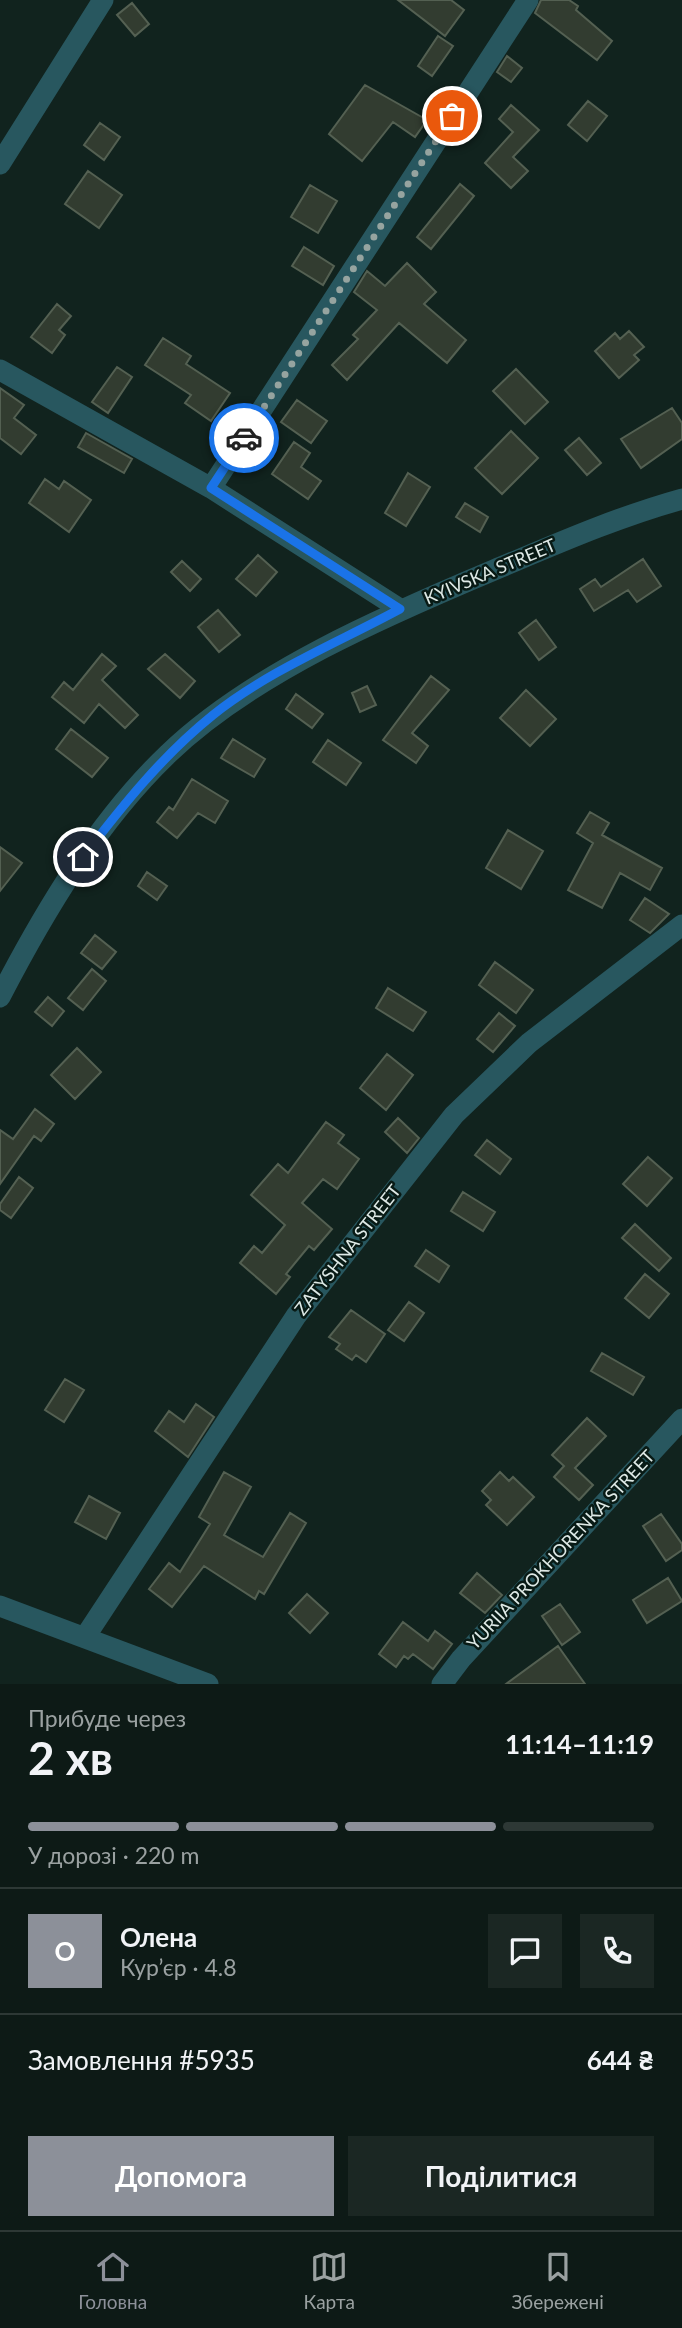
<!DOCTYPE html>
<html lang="uk">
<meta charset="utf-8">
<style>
:root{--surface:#0d1a16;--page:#1b2723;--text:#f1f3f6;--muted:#9aa1a1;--line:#2d3835;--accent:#8c9099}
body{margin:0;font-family:Lato,sans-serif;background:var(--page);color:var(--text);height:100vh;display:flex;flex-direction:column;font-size:26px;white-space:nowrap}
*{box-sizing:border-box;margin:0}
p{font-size:23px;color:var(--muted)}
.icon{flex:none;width:38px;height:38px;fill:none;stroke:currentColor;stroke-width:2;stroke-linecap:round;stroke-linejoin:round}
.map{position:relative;height:1684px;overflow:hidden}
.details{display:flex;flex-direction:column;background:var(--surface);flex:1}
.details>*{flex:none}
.pin{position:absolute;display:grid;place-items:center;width:60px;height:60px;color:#fff;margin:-30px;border:4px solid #fff;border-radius:50%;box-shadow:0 2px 7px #0007}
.courier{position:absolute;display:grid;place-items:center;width:70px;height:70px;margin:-35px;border:5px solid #1a73e8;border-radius:50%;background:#fff;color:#222;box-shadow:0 2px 9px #0007}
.headline em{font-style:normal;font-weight:700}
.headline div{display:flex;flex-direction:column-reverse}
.headline{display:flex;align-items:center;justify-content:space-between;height:119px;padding:0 28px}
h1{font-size:46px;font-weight:700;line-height:52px}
.bar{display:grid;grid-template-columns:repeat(4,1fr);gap:10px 7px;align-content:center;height:84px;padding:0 28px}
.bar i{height:9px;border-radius:5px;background:var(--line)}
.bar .on{background:var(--accent)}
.bar p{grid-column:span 4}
.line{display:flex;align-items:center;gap:18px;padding:0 28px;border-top:2px solid var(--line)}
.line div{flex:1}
.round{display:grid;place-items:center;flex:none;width:74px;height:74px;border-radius:0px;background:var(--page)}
.primary-button{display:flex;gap:14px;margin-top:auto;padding:14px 28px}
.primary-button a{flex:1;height:80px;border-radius:0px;background:var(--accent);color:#fff;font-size:28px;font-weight:700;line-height:80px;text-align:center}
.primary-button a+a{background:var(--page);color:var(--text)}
.tabs{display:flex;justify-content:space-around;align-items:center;height:98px;border-top:2px solid var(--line);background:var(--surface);font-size:19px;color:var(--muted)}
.tabs a{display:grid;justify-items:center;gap:4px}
.tabs .on{color:var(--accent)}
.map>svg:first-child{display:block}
.building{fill:#323c30;stroke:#546052;stroke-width:2}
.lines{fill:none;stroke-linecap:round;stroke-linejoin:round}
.minor{stroke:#28575f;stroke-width:21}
.tertiary{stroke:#28575f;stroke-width:21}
.done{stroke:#96a4a0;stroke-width:7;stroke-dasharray:0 12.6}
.route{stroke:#1a73e8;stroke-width:9}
.labels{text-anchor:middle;stroke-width:5;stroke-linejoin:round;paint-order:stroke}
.street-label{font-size:18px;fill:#dee9e6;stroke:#081a15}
</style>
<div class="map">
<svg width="682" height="1684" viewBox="0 0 682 1684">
<rect width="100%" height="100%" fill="#11231e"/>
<path class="building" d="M398,0H451L464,10L445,36Z
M541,0H569L578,6L576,10L612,41L597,60L535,13Z
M132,3L149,24L135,36L117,15Z
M438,36L453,46L432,76L418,66Z
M507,56L522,68L511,82L497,72Z
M365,85L427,120L415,137L393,122L362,161L329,134Z
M588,101L607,116L587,141L568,125Z
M511,105L539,130L513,157L528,171L511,188L485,163L513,132L499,119Z
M100,123L120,137L104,160L84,145Z
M88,171L122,195L99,228L65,204Z
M460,184L474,196L431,249L417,237Z
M310,185L337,201L318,233L291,217Z
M304,247L334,266L323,285L292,266Z
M407,263L436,292L424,304L466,340L447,363L399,323L347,380L332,365L358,339L353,335L377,310L354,292L367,271L385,286Z
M57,304L71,316L59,330L65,335L52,353L31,337Z
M629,331L644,347L634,355L639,360L619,378L595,351L615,333L620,339Z
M163,338L191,356L186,364L230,393L211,421L185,403L191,395L145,365Z
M117,367L132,377L108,413L92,402Z
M516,369L548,402L525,424L493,391Z
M0,388L24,405L14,418L36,435L21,454L0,438Z
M297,400L327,421L311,443L281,422Z
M672,408L682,423V439L641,468L621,439Z
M511,431L538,458L502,494L475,468Z
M86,433L132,459L124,473L78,447Z
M579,438L601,463L587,475L565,450Z
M294,442L310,453L301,467L321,481L308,499L272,474Z
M408,473L430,487L406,526L385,513Z
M45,479L59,489L64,481L91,500L69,532L29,503Z
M465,503L488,517L480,532L456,517Z
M258,555L277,572L256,596L236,579Z
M643,559L661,586L637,602L628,590L594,611L580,589L595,579L601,587Z
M182,561L201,579L190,591L171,572Z
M218,610L240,635L219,652L198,627Z
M536,620L556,647L539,660L519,633Z
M102,654L116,666L102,680L138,715L125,728L99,704L84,723L52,697L64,682L73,690Z
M165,654L195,681L180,698L148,669Z
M431,676L449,690L412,733L428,746L416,763L383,740Z
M367,686L376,705L360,712L352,693Z
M526,690L556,719L530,746L500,718Z
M296,694L323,714L312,728L286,709Z
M71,729L108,758L92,777L56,749Z
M233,739L265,759L254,777L221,758Z
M328,740L361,763L346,785L313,762Z
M192,779L228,801L215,823L198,813L177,838L157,822L169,807L173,810Z
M590,812L609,823L602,835L662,868L650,890L620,873L602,908L568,890L593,843L577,833Z
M508,830L543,851L521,889L486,868Z
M0,847L22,863L0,891Z
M147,872L167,886L157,900L138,886Z
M645,898L669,914L650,933L630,920Z
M95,935L116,952L102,969L81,953Z
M495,962L533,990L516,1013L479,985Z
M92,969L106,981L83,1010L68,998Z
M388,988L426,1012L413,1031L376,1008Z
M48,997L64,1011L52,1026L35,1012Z
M499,1013L515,1026L493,1052L477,1039Z
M77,1048L101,1072L75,1099L51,1075Z
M387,1054L413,1075L386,1110L360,1088Z
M35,1109L54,1124L41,1141L34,1136L0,1184V1130L13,1139Z
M398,1118L419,1138L407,1153L385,1132Z
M326,1122L344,1135L338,1143L359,1159L337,1189L323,1179L302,1203L332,1229L314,1250L309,1246L286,1274L290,1277L276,1294L240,1263L254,1246L262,1253L285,1225L251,1195L278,1164L288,1173Z
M487,1140L511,1159L500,1174L475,1155Z
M648,1157L672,1178L647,1206L623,1184Z
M19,1177L33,1188L11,1218L0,1210V1204Z
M463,1192L495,1212L483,1231L451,1211Z
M635,1224L671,1258L659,1271L622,1238Z
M426,1250L449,1266L439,1282L415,1266Z
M645,1274L669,1294L649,1318L625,1298Z
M409,1302L424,1313L404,1341L388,1330Z
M351,1310L385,1334L366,1362L356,1355L352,1360L336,1349L340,1344L329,1337Z
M602,1353L644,1377L633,1395L591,1371Z
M65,1379L84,1390L64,1422L45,1410Z
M196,1404L214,1417L188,1457L155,1431L169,1411L184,1422Z
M587,1418L606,1436L575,1468L593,1485L579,1500L554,1477L564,1466L552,1455Z
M224,1472L251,1487L224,1535L263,1557L290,1513L306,1523L264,1594L259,1591L255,1599L204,1566L172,1607L149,1589L169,1563L180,1572L210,1524L199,1517Z
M500,1472L509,1481L513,1477L534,1497L507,1525L486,1505L491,1500L482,1491Z
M89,1496L120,1513L106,1539L75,1522Z
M661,1514L682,1544V1550L666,1561L643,1526Z
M477,1573L502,1595L485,1613L460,1593Z
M668,1578L682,1601L647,1623L633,1600Z
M307,1594L328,1613L310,1633L289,1613Z
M560,1604L580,1632L562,1645L542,1616Z
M403,1622L428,1641L435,1631L452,1644L433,1669L413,1654L408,1659L404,1656L396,1667L379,1654Z
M558,1646L585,1684H506Z"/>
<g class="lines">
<path class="minor" d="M0,164L103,0
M0,370L211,488L400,609
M211,488L528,0
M0,1606L208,1684
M85,1637L296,1316L454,1115L529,1043L682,925
M442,1684L461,1659L682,1419"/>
<path class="tertiary" d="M0,997C44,912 98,821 168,754C252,673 387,615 494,570C556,544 617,517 682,499"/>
</g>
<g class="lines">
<path class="done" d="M244,438L452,116"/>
<path class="route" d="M83,857C123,805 162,756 213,715C266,672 339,642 400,609L211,488L244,438"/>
</g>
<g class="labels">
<g class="street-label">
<text transform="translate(490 572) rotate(-23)" y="6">KYIVSKA STREET</text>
<text transform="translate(348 1250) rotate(-52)" y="6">ZATYSHNA STREET</text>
<text transform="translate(561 1550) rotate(-47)" y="6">YURIIA PROKHORENKA STREET</text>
</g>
</g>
</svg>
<div class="pin" style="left:452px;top:116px;background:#ea580c"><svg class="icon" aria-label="bag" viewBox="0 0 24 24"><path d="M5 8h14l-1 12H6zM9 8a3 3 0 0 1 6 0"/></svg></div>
<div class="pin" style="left:83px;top:857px;background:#1f2937"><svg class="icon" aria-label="home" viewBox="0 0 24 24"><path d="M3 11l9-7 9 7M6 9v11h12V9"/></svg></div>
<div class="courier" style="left:244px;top:438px"><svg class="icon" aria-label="car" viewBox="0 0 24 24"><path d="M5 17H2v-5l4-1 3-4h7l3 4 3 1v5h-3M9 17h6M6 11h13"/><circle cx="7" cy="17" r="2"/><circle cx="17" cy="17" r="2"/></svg></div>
</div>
<section class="details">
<div class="headline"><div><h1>2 хв</h1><p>Прибуде через</p></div><em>11:14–11:19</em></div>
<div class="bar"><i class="on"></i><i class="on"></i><i class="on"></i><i></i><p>У дорозі · 220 m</p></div>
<div class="line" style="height:126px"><b class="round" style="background:var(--accent);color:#fff">О</b><div><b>Олена</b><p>Кур’єр · 4.8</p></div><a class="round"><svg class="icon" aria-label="chat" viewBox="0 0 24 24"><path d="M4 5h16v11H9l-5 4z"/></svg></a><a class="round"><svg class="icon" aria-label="phone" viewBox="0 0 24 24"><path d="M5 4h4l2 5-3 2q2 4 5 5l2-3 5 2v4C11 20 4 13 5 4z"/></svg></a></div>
<div class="line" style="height:91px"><div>Замовлення #5935</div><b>644 ₴</b></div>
<div class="primary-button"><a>Допомога</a><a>Поділитися</a></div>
</section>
<nav class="tabs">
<a class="on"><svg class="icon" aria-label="home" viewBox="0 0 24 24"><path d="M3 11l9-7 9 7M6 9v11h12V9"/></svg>Головна</a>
<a><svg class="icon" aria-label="map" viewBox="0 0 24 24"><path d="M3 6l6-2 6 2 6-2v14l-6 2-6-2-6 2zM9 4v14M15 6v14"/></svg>Карта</a>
<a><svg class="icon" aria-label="saved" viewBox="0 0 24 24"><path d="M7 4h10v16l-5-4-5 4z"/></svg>Збережені</a>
</nav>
